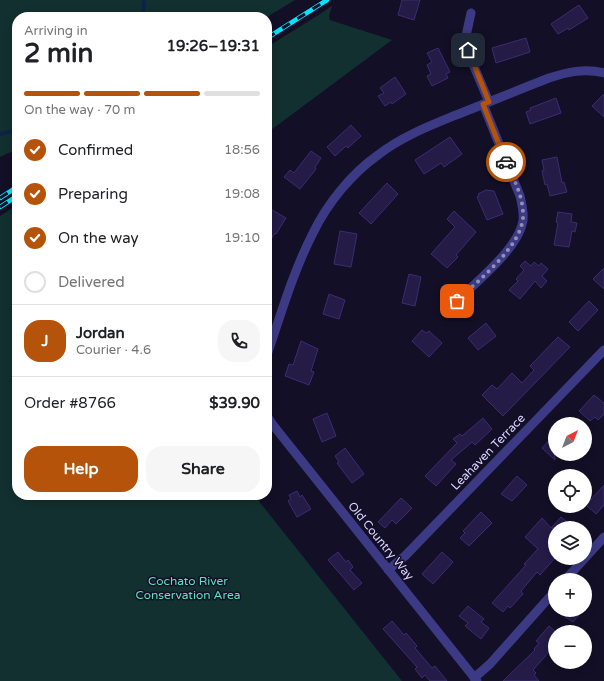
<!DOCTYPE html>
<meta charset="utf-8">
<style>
:root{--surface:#fff;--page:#f6f6f6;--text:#202124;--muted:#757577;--line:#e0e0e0;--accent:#b45309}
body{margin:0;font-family:"Varela Round",sans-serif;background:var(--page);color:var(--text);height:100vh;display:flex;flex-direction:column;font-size:15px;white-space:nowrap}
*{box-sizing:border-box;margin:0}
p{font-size:13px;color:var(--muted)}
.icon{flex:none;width:22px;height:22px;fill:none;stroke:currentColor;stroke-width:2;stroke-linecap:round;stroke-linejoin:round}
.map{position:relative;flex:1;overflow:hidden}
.side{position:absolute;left:12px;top:12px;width:260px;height:488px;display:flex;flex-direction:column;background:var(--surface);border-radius:16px;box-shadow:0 2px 10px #0003}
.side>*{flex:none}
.needle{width:26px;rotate:42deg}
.buttons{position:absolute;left:548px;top:417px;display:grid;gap:8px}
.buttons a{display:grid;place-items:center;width:44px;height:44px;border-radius:50%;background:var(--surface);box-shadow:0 2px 10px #0003;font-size:20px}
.pin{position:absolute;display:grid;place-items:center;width:34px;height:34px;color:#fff;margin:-17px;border-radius:8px;box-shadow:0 2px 6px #0006}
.courier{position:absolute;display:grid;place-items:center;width:40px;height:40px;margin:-20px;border:3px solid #b45309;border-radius:50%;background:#fff;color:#222;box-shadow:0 1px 5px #0007}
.overview em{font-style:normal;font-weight:700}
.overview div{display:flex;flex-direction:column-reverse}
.overview{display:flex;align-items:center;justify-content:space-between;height:68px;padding:0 12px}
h1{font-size:26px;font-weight:700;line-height:30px}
.bar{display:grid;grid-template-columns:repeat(4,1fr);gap:6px 4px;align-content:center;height:48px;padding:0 12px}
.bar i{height:5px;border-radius:3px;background:var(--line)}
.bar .selected{background:var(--accent)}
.bar p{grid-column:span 4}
.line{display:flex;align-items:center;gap:10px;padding:0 12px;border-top:1px solid var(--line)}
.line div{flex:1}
.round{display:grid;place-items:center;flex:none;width:42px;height:42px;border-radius:16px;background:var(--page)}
ol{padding:0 12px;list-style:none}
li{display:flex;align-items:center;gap:12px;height:44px}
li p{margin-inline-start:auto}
li .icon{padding:4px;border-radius:50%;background:var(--accent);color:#fff;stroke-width:4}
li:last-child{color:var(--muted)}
li i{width:22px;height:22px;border:2px solid var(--line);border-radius:50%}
.button{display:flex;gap:8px;margin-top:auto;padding:8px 12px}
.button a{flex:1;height:46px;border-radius:16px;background:var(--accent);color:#fff;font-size:16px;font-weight:700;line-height:46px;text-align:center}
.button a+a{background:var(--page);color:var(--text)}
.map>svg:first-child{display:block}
.green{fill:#12302f}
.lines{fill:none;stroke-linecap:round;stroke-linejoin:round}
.stream{stroke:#0c2248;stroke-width:3.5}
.building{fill:#241b47;stroke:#3b2d73}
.minor{stroke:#3d3a85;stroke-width:9}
.rail-casing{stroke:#00e5ff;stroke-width:4.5}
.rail{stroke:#130f26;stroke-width:3;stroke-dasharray:9;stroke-linecap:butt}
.done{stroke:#948fb3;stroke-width:4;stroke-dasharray:0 7.2}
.route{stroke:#b45309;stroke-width:5}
.labels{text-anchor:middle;stroke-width:3;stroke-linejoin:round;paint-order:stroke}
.street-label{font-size:12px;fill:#d9d4ff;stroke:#130f26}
.park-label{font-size:12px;fill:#5fe0c0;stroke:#130f26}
</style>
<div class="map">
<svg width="604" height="681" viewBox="0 0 604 681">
<rect width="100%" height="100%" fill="#130f26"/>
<path class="green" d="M0,0H295L267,17H17V149L0,157Z
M332,6L329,16L330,20L392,40L267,133V47L317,16Z
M17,205V495H254L402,681H0V216Z"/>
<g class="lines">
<path class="stream" d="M143,17L144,0
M0,134L17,130"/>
</g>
<path class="building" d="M402,0H420L414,20L398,15Z
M579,5L588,18L569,30L568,28L558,34L551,24Z
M526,38L530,52L496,63L492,48Z
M438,48L450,72L446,74L448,78L432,86L427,76L431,74L427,65L432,62L427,53Z
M395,77L406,94L392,104L391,102L385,106L378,96L384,93L380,88Z
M604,94V117L592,106Z
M556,98L561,113L530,124L526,112L531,110L530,108Z
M351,125L361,136L348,148L346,146L335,156L327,147Z
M450,137L462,154L444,167L441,163L424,174L415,160Z
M311,151L321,158L315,167L316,169L300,189L284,177L290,170L294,173Z
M557,157L562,183L564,182L567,192L550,196L547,184L545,185L542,171L544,170L542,160Z
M387,183L398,194L371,224L359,213Z
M486,190L494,191L503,214L487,220L477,197L479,196L478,194Z
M267,207L286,218L276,234L275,233L267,246Z
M454,211L476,232L456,255L458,257L447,268L431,254L455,227L447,219Z
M558,212L572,214L571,222L577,223L575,232L572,231L569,247L554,245L558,223L556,222Z
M340,231L357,234L351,267L334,264Z
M525,261L531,266L534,262L539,266L541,263L548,269L542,276L547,281L541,288L535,281L520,299L509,290L518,281L516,279L524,270L520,266Z
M604,268V289L593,279Z
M409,274L421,277L415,306L402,303Z
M329,294L345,300L339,319L323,314Z
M589,301L598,310L578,331L569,322Z
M486,323L496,336L478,350L468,338Z
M422,330L426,333L429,331L442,343L429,357L412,341Z
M558,337L570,347L503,416L482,395L492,385L497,389L512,373L522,383L534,370L530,366Z
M301,341L318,349L311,371L314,372L309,385L285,376L289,364L293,365Z
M594,395L604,403V414L598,420L595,417L590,421L579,411Z
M327,413L336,436L322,442L313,419Z
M483,418L492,429L475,445L472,442L451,460L456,464L436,486L425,476L457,443L453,439L460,434L462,436Z
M555,434V460L542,448Z
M345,448L364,474L352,483L337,463L339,462L335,456Z
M517,476L527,485L512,501L501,494Z
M604,485V505L596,514L586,505Z
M297,491L300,497L302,495L311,509L297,517L288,501L291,499L289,495Z
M401,498L412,508L396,524L392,520L385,528L378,522Z
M481,512L492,523L469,546L460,538L465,533L463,531Z
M561,517L574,528H552L555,531V558L540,575L537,572L521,591L523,594L510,608L508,606L503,612L492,603L526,565L524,564L538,549L525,537L542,518L551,528Z
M338,552L346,562L348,560L353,567L350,570L362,583L354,590L328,560Z
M442,552L453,562L433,584L422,574Z
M468,606L484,619L481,622L489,628L481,639L465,626L468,623L459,616Z
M569,610H583L573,622L564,616Z
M392,621L404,635L406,633L417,646L415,648L432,668L435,666L447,681H430L425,675L422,678L415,669L417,667L383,629Z
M549,626L555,631V645L533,670L536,673L534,675L539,681H503L535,650L534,649L539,643L536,641Z"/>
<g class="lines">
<path class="minor" d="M471,13L466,36L467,50L489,102
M457,301C477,281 518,249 523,221C524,212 522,204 520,196L483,104
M267,355C281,314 293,272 313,233C327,204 351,174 378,155C401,137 429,126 456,115C487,103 518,90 549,78C567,72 585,68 604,73
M267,416L273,425L477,681
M585,558L604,537
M388,570L405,556L604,350
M565,580L585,558
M474,678L490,664L555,591"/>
<defs>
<path id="rail" d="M267,38L327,0
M0,198L17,187
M0,207L17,196"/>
</defs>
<use href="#rail" class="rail-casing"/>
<use href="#rail" class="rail"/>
</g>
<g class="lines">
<path class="done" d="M457,301C478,280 526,244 523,212C522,194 513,177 506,162"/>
<path class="route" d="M468,50L489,102L483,104L506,162"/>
</g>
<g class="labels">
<g class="street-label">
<text transform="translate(488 452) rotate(-46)" y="4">Leahaven Terrace</text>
<text transform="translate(381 541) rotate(51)" y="4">Old Country Way</text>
</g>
<g class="park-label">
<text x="188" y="585">Cochato River<tspan x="188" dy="14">Conservation Area</tspan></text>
</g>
</g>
</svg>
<div class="buttons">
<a><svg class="needle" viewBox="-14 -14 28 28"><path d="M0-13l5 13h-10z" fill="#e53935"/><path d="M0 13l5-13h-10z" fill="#757577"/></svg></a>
<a><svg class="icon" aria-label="locate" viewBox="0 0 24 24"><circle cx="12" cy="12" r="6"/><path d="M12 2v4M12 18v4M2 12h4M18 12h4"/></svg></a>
<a><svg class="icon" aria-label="layers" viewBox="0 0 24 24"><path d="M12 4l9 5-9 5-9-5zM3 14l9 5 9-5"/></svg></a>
<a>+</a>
<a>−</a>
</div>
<div class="pin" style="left:457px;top:301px;background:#ea580c"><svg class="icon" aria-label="bag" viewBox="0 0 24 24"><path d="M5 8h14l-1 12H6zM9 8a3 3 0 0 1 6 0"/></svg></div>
<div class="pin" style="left:468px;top:50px;background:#1f2937"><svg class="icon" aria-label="home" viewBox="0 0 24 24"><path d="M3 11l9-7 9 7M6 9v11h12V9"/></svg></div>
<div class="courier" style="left:506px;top:162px"><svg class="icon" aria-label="car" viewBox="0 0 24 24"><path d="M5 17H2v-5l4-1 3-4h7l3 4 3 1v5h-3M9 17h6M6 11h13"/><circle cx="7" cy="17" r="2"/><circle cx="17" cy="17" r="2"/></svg></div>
<section class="side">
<div class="overview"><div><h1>2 min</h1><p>Arriving in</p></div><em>19:26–19:31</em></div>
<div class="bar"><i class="selected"></i><i class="selected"></i><i class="selected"></i><i></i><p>On the way · 70 m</p></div>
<ol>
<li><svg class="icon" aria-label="check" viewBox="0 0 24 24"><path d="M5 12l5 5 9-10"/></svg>Confirmed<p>18:56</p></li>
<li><svg class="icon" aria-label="check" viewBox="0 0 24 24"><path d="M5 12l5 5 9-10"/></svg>Preparing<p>19:08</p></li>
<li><svg class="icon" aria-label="check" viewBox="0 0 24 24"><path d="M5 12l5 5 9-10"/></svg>On the way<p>19:10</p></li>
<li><i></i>Delivered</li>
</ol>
<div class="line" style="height:72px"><b class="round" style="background:var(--accent);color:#fff">J</b><div><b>Jordan</b><p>Courier · 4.6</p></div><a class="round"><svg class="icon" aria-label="phone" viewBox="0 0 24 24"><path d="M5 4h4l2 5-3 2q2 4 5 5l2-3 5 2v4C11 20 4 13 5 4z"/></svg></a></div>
<div class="line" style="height:52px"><div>Order #8766</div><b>$39.90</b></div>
<div class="button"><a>Help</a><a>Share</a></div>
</section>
</div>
